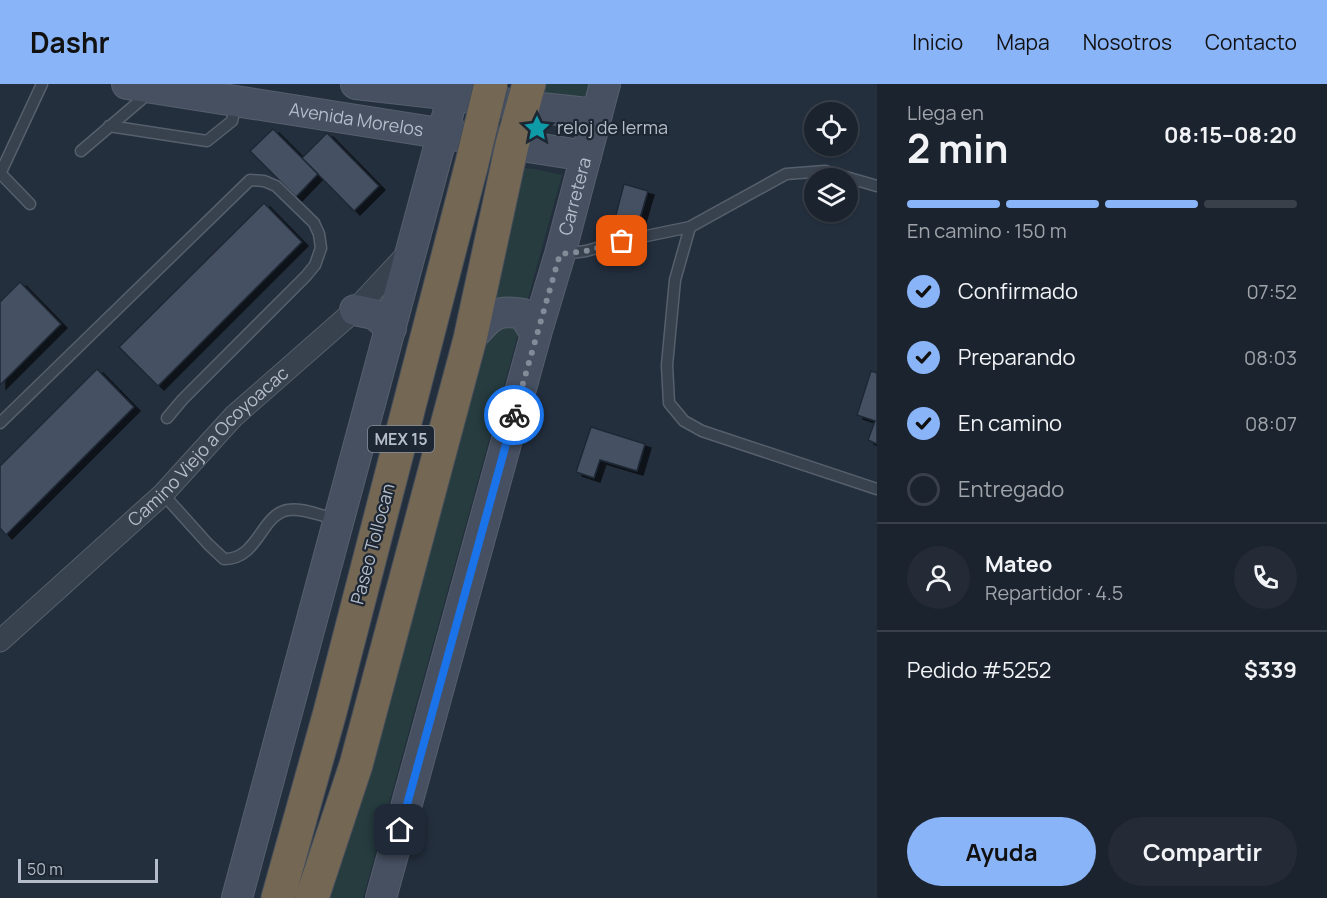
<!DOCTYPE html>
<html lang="es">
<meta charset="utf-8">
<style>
:root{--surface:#1b232e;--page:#242b36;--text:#f1f3f6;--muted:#a0a4aa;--line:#39404a;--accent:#8ab4f8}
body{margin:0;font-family:Manrope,sans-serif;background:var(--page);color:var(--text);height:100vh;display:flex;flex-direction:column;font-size:22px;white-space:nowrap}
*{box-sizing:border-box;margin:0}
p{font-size:20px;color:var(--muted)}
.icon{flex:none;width:33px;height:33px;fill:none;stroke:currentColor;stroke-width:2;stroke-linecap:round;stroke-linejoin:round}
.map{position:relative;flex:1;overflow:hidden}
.details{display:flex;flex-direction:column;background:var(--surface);width:450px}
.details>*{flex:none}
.controls{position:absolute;left:804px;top:18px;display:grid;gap:12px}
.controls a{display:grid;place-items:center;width:54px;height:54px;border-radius:50%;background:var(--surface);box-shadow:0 2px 4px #0004,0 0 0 2px var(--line);font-size:30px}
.scale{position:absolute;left:18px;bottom:15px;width:140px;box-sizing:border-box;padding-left:6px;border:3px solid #b4bcc9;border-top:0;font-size:16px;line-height:21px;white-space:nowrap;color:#b4bcc9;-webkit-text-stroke:4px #1d2633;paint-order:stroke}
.pin{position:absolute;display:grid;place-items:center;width:51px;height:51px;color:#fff;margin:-26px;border-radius:12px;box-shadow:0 3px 9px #0006}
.courier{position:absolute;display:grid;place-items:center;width:60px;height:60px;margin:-30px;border:4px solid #1a73e8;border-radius:50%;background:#fff;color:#222;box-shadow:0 2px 8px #0007}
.summary em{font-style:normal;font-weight:700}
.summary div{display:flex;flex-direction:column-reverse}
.summary{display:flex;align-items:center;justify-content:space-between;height:102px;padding:0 30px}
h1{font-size:39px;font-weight:700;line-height:45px}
.bar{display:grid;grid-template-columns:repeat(4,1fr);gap:9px 6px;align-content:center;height:72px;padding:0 30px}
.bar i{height:8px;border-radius:4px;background:var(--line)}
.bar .selected{background:var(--accent)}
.bar p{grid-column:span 4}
.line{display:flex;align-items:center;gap:15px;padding:0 30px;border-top:2px solid var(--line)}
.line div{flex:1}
.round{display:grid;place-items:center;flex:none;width:63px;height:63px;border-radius:32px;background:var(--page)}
ol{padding:0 30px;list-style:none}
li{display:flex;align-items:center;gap:18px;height:66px}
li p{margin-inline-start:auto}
li .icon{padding:6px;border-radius:50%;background:var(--accent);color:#111;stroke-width:4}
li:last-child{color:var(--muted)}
li i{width:33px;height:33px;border:3px solid var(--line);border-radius:50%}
.primary-button{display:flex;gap:12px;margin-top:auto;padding:12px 30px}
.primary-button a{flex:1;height:69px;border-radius:36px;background:var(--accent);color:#111;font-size:24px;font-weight:700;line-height:69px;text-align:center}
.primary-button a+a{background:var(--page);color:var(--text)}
header{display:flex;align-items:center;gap:36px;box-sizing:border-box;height:84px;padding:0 30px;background:var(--accent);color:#111}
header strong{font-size:28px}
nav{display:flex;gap:33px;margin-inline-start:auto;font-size:21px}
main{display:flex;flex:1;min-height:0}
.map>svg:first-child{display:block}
.green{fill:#263c3f}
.building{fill:#455162;stroke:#1f2835;stroke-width:1.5;filter:url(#shadow)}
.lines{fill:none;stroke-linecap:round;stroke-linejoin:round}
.lane-casing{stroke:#565f6c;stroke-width:13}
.street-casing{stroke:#565f6c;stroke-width:23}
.secondary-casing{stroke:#565f6c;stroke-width:32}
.highway-casing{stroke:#434c59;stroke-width:35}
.lane{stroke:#38414e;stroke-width:10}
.street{stroke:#38414e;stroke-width:21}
.secondary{stroke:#465061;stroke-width:30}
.highway{stroke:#746855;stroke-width:33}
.highway-bridge-casing{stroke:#434c59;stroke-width:35;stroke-linecap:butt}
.highway-bridge{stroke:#746855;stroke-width:33}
.done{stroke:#828b98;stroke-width:6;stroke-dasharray:0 10.8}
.route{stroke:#1a73e8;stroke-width:8}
.labels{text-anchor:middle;stroke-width:4.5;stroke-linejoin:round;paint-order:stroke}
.shield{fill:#1d2633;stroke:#878f9c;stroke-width:1.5}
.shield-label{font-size:16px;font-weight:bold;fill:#b4bcc9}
.street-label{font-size:18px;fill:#b4bcc9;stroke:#1d2633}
.poi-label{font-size:18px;fill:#b4bcc9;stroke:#1d2633;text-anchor:start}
</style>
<header>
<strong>Dashr</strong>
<nav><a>Inicio</a><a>Mapa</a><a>Nosotros</a><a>Contacto</a></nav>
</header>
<main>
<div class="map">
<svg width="877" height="814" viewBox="0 0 877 814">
<defs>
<filter id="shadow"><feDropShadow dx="6" dy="4" stdDeviation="0" flood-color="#0009"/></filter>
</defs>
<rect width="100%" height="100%" fill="#242f3e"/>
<path class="green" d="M541,0H605L596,33L523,21Z
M524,84L536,85L562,91L363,814H323Z"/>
<path class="building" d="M273,45L318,90L296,113L250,67Z
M327,49L379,102L354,127L302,74Z
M624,100L648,107L636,148L613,142Z
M264,119L302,158L158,302L119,263Z
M20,198L61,240L0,301V218Z
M97,285L134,323L6,451L0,444V382Z
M871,287L877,289V360L868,356L875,337L857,331Z
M591,343L645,360L637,387L600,376L594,394L576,388Z"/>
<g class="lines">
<defs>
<path id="lane" d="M109,42L207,57L232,37L236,20
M81,67L149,9
M0,89L30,120
M0,90L42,0
M690,143L675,196L667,281L669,319L684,337L702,347L877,405
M563,170L586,167L622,157L690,143L786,90L825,87L877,102
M0,339L250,96L264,97L276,102L314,139L319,150L321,164L315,181L306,192L183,315L167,334
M163,410L208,460L224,475C258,476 261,430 288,426C300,424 313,429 324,432"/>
<g id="street">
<path id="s1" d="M0,557L163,410L234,332L355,226L409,168"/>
</g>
<g id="secondary">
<path id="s2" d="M127,0L586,72"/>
<path d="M356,0L453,11L523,22L597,30"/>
<path d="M355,226L374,230L391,244"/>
<path d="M470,255C489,234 493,224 523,230L536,250"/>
<path d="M237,814L453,11"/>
<path id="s3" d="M381,814L536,250L560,170L605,0"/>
</g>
<path id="highway" d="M278,814L330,628L471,83
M312,814L356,681L470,255L512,61L529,0"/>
</defs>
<use href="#lane" class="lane-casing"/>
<use href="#street" class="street-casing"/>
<use href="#secondary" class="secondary-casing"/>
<use href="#highway" class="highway-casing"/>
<use href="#lane" class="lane"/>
<use href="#street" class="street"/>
<use href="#secondary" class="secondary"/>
<use href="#highway" class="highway"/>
<defs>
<path id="highway-bridge" d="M471,83L491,0"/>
</defs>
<use href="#highway-bridge" class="highway-bridge-casing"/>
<use href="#highway-bridge" class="highway-bridge"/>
</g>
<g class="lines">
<path class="done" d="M514,331L560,170L586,167L622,157"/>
<path class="route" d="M400,746L514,331"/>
</g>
<defs>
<symbol id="sight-bare" viewBox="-9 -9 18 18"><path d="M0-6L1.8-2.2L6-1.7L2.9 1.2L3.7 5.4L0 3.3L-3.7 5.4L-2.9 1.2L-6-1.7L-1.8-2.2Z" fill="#0f9aa8" stroke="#1d2633" stroke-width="2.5" paint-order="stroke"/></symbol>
</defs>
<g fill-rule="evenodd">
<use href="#sight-bare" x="518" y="25" width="38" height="38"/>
</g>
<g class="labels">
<rect class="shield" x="368" y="342" width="66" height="26" rx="4.5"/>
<g class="shield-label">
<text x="401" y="361">MEX 15</text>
</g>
<g class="street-label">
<text dy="6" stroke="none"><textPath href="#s2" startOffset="232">Avenida Morelos</textPath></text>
<text dy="6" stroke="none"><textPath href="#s3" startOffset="728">Carretera</textPath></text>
<text dy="6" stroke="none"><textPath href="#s1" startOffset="285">Camino Viejo a Ocoyoacac</textPath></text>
<text transform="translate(373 460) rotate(-75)" y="6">Paseo Tollocan</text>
</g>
<g class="poi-label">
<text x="557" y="50">reloj de lerma</text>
</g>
</g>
</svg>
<div class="controls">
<a><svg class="icon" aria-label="locate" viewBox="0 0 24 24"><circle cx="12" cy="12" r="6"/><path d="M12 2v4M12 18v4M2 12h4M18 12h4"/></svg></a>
<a><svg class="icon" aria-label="layers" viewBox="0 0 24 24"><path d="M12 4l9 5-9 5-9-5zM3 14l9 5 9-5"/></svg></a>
</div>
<div class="scale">50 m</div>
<div class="pin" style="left:622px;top:157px;background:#ea580c"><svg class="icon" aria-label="bag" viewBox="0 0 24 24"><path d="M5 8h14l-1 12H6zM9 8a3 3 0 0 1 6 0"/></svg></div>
<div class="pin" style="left:400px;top:746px;background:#1f2937"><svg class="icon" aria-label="home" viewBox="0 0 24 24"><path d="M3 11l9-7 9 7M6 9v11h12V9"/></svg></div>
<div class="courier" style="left:514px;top:331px"><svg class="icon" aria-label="bike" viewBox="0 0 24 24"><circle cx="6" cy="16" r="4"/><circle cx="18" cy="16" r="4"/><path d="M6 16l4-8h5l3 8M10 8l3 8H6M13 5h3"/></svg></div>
</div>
<section class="details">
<div class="summary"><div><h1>2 min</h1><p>Llega en</p></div><em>08:15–08:20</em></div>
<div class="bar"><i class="selected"></i><i class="selected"></i><i class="selected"></i><i></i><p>En camino · 150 m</p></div>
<ol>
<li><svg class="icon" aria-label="check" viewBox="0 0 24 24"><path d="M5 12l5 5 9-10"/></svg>Confirmado<p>07:52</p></li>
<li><svg class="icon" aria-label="check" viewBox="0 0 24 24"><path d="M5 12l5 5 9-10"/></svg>Preparando<p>08:03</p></li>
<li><svg class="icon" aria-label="check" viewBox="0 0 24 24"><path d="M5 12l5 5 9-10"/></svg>En camino<p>08:07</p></li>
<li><i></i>Entregado</li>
</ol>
<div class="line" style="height:108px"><a class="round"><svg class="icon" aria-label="person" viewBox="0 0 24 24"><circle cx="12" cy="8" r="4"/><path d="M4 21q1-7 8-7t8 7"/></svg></a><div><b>Mateo</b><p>Repartidor · 4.5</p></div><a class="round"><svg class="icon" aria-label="phone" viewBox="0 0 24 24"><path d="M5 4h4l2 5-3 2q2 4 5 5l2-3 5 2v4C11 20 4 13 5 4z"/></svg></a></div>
<div class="line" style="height:78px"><div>Pedido #5252</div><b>$339</b></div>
<div class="primary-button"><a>Ayuda</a><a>Compartir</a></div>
</section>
</main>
